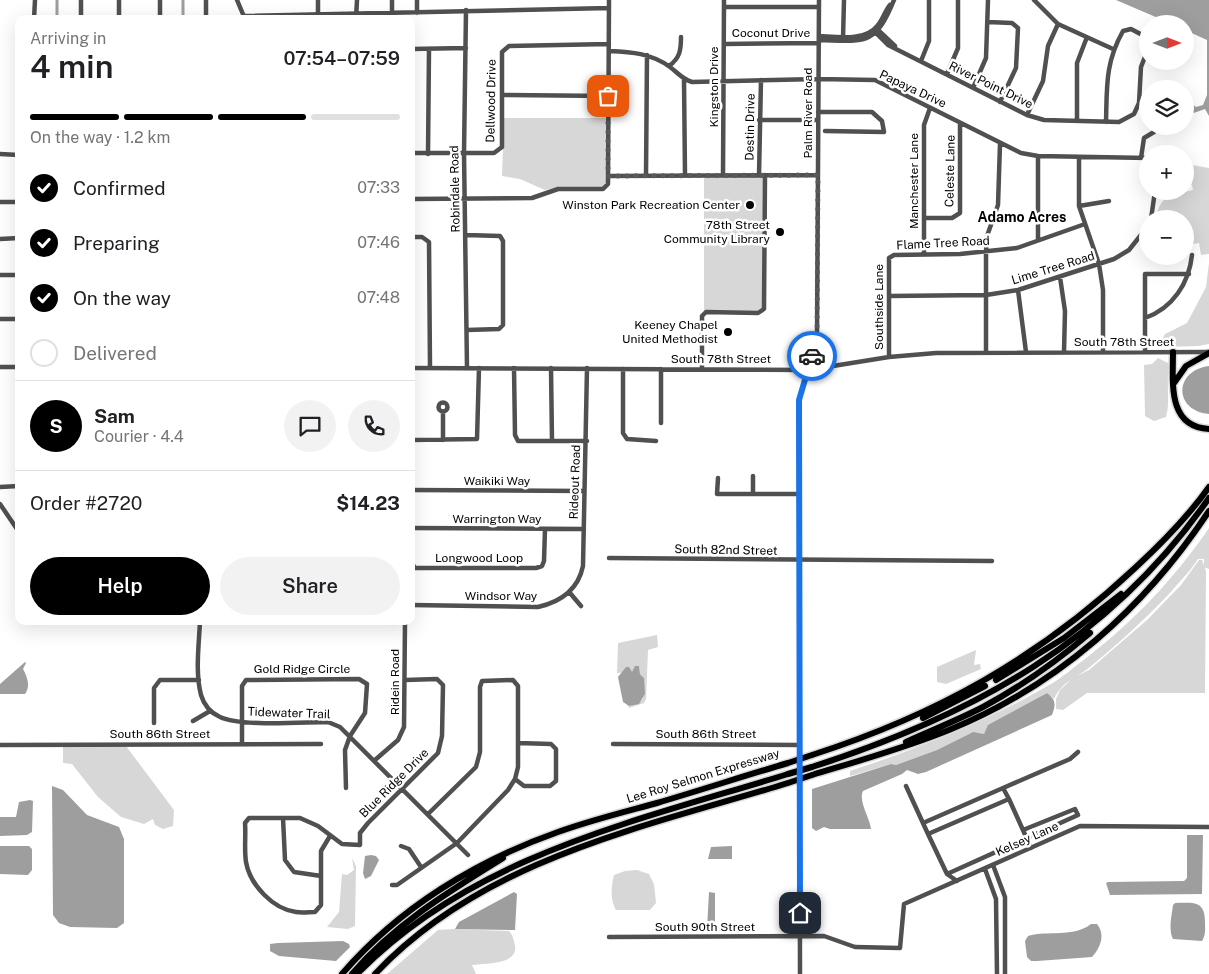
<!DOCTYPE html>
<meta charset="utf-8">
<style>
:root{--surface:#fff;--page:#f2f2f2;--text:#202124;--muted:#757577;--line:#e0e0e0;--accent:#000}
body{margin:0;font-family:"Public Sans",sans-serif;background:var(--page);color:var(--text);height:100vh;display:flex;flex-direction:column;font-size:19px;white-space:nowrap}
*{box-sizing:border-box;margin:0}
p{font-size:16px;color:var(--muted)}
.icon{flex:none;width:28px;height:28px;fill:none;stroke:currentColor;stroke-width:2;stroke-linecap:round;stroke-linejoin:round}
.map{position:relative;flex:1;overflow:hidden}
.sheet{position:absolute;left:15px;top:15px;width:400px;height:610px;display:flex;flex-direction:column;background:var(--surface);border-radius:10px;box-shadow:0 5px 20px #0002}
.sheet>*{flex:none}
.needle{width:32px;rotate:90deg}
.tools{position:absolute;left:1139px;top:15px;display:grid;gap:10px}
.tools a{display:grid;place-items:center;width:55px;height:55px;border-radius:50%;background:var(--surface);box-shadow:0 5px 20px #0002;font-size:25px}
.pin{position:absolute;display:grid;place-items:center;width:42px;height:42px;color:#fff;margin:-21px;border-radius:10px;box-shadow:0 2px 8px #0006}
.courier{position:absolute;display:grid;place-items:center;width:50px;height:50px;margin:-25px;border:4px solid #1a73e8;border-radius:50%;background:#fff;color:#222;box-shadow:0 1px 6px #0007}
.head em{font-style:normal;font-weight:600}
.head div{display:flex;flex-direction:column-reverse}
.head{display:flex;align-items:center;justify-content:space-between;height:85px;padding:0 15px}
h1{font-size:32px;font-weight:600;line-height:38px}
.bar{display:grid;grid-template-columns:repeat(4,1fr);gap:8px 5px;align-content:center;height:60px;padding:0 15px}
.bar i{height:6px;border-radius:4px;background:var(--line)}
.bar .selected{background:var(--accent)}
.bar p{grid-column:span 4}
.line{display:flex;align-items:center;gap:12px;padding:0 15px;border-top:1px solid var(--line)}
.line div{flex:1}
.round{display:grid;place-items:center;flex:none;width:52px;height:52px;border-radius:26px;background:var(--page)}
ol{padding:0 15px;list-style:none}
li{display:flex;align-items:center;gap:15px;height:55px}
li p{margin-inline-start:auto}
li .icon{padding:5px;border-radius:50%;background:var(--accent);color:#fff;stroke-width:4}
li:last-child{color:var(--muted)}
li i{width:28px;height:28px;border:2px solid var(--line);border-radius:50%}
.primary-button{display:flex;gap:10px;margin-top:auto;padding:10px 15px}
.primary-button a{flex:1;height:58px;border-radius:30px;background:var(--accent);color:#fff;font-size:20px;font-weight:600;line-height:58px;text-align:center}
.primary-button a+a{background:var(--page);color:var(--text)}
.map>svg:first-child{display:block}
.green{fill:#d7d7d7}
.water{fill:#9e9e9e}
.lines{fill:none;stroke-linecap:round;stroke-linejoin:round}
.canal{stroke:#9e9e9e;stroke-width:3}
.highway-casing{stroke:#dbdbdb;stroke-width:9}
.minor{stroke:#505050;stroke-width:4.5}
.highway{stroke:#000;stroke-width:6}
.highway-bridge-casing{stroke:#dbdbdb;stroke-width:9;stroke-linecap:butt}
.highway-bridge{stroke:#000;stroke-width:6}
.done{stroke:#595959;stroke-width:5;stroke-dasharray:0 9}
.route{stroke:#1a73e8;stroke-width:6}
.poi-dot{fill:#000;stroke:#fff;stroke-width:2}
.labels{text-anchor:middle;stroke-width:5;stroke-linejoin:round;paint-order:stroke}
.street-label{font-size:12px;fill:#000;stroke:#fff}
.poi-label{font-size:12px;fill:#000;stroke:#fff;text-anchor:end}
.neighbourhood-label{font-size:14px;font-weight:bold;fill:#000;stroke:#fff}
</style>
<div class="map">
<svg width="1209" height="974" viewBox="0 0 1209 974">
<rect width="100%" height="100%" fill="#fff"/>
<path class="green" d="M504,118H607V184L602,188L558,187L545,190L520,179L502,176Z
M1192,165L1209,168V256V254L1201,255L1199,243L1193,244L1185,254V219H1155C1162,194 1169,195 1193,190L1192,185L1185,184V169Z
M704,175H763L762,311L704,313Z
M1209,263V344L1198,346L1164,347L1161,342L1165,334L1187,323L1206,287Z
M1158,358L1170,364C1165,382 1171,400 1166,417L1154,421L1145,416L1144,365L1152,364Z
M1209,528V569L1204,567V559H1198C1189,573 1179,582 1169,594C1144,620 1118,644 1090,667C1077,678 1062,681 1054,699L1047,693L989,725L984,734L971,733L937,750L896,765L891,764L850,776V771C919,748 988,721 1051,684C1063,677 1074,667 1085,659C1134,621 1174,579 1209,528Z
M1199,560H1202L1206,571L1205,693H1087L1063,710L1056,709V699L1060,690L1073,678L1089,670L1147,620L1181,585Z
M657,635L658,647L648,650L646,699L644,703L629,708L628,706C650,702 642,694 644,678L640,674L639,666L633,672L617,673L618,643Z
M976,650L974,665L980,664L981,669L946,684L937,682V667Z
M63,746H126L174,810L173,826L163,829L155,825L153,819L144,824L121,817L98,797L72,764L63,763Z
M352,858L356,866L355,926L348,929L327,927L339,912L342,874L347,875L354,870Z
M637,870L649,874L654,884L656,903L650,910H616C610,900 611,887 614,875L625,871Z
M454,929L509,931C513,936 514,940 515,946C518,965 484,963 472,965L476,974H387L438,930Z"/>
<path class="water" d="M1116,0H1209V116L1205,109L1185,116V112L1192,104L1196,107L1203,105L1207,95V40L1185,30V24H1172Z
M1209,366V414C1174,411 1173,371 1209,366Z
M25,662L26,663L23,669C27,676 31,686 25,694H0V684Z
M635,666H639L640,674L644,678L645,694L639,704L629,706L623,702L618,677L626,667H629L632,672Z
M1047,693C1056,700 1056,704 1052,715L926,772L918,774L907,770L902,774L863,791C858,801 870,818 871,829H830L824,827L816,831L812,828V789L891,764L896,765L937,750L973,732L984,734L988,725Z
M52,786L63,790L87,815L119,827L124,839V923L117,928L70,927L59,923L53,915Z
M30,800L33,801L32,832L27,835L0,836V817H16L19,802Z
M1187,835H1203L1202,894L1110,895L1106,883L1108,882L1184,881L1187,878Z
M0,846H29L32,849V870L28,875L0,874Z
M711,847L732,846V859H708Z
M371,855L376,856L379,860L371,876L365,879L363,873L365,856Z
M514,892L517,894L515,930L455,929L459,922Z
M709,892L715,893V929H707Z
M1175,903C1193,903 1205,900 1205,922C1205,929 1206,935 1202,941L1173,939C1168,930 1172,914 1173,905Z
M1091,924H1097C1106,935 1100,948 1092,957L1037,961H1031L1027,957L1025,941L1028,936C1048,930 1073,938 1091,924Z
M343,941L349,944L350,947L336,961L279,956L270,951V944L278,943Z"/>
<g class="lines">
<path class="canal" d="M57,19V0
M183,19V0"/>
<defs>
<path id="highway" d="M1173,352C1173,382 1167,427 1209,429
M1174,383L1186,366L1209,353
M996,680L1064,638L1121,594
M923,718L985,686
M906,742C932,730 958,720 983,707C1022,686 1057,661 1090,633
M812,755C936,715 1039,658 1135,568C1162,543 1188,517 1209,487
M812,767C974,715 1110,640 1209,498
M812,775C858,761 905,748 949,730C1057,686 1145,608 1209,511
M342,974C399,908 476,861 558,832C591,820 624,812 657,803C701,790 744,776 788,763
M352,974C394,925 448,892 503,858
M357,974C472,856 636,821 788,774
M375,974C483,859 644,827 788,783"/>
</defs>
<use href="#highway" class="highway-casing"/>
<path class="minor" d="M119,0V19
M237,0L245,19
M1034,0L1058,24L1113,49
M724,7H819
M466,10L464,153L467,368
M392,12V0
M417,13V0
M318,14V0
M245,16L609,8
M34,19L35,0
M81,19V0
M160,19V0
M206,19V0
M356,19L357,0
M988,22L1012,23L1018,28L1016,68L1000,102
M873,30L888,45L1027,115L1044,120L1119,122L1134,114L1139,103L1141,67L1148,49
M878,30L895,46
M819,36C837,37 865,42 878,25C883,19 885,11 890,5
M843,39L844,0
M819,40C864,41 875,47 894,0
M724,44L819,43
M411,49L466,48
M1185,49H1188
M609,51C631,52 651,53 670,67C678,73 682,79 692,82L818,79L875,80L1021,153L1038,156L1148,158
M921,61L929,41V0
M669,66C680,58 681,50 681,37
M947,74L958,48V0
M684,80L685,175
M973,88L986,58L988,0
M502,95L608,96
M818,112H872L882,121L884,132L825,131
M1027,115L1043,81L1048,46L1058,24
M759,120H818
M1077,120V63L1087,37
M1106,122C1107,87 1105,63 1123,31L1131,29L1148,38
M411,153H494L502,147V52L509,46L609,44
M0,154L19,155
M428,154L429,49
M1079,157V206L1099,264L1103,290V352
M1141,158L1144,138L1154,132L1156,126
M646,175L647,55
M723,175L724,0
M759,175L761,80
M609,176L818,175
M411,199L532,198L558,189H603L608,184L609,0
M0,202H19
M1079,206L1109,201
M924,218H952L960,213V123
M1151,219L1155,191
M466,235L500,236L503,241V325L499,329L467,330
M411,237H422L429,242L430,368
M0,239L19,238
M1038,239V156
M924,254V125L930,108
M0,275H19
M1060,277L1065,311L1064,352
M1018,290L1026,352
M889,296L986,295L1018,290L1114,259L1129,250L1148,226
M1145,318C1173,308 1189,283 1192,255
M0,319H19
M1145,352V274H1189
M986,353V251L987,236L998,205L1000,144
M889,357V258L894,255L960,254L1017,248L1085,224
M0,367H19
M411,368L808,370L889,357L936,353L1209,352
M514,368L515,435L518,441H587
M551,368L552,441
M623,369V433L627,439L656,441
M702,369V316L706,312L758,313L764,309L765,175
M438.5 407a4.5 4.5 0 1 1 9 0a4.5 4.5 0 1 1-9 0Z
M443,412V440
M661,423V369
M411,440L477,439L479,368
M753,476V494
M718,478L717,494H799
M0,487L19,486
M411,490L583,491
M0,504L19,532
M411,528L584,529
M609,558L992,561
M411,562L415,568H536L542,566L544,561L545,529
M570,593L581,606
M411,605L538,607C560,602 578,590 583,566L587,368
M200,621C199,645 195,672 201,695C204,705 211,713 220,717C241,727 303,722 328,722L340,727L468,855
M193,721L210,711
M154,723V688L160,680H199
M242,744V686L246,680L359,679L367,684L365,713L350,736L345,750L346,788
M613,744L800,745
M0,745L321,744
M375,760L398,740L404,727L405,621
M515,779L524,786H550L556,781V749L551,744L518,743
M906,786L928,834
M1003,788L1070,759L1078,752
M283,818L285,860L294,872L321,876
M923,823L1003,788L1009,799
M330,836L321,851V905L315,912C309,912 302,913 296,912C273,909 250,885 246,862C244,849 246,835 245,823L249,818H300L318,826L342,844L360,845V833L368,823L438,753L442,736L443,685L437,679L405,680
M401,846L409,849L421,867
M993,865L1005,897V974
M985,869L996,899L997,974
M947,874L1078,815L1075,809L1023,830
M957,881L947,874L928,834L1009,799L1031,848
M392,885H397L457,843L508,790L515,779L518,767V686L513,680L482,681L480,687V752L476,767L428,814
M609,937L824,936L855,947L900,948L904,904L1080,826L1209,827
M800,974L799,400L817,338L819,0"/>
<use href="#highway" class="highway"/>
<defs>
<path id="highway-bridge" d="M788,763L812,755
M788,774L812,767
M788,783L812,775"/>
</defs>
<use href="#highway-bridge" class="highway-bridge-casing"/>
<use href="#highway-bridge" class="highway-bridge"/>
</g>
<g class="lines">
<path class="done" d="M608,96V176L818,175L817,338L812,356"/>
<path class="route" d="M800,913L799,400L812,356"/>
</g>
<g class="poi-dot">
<circle cx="750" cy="205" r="5"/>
<circle cx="780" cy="232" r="5"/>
<circle cx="728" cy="332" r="5"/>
</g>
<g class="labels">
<g class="street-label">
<text x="771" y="37">Coconut Drive</text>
<text transform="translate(991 85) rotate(26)" y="4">River Point Drive</text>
<text transform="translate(714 87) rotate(-90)" y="4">Kingston Drive</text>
<text transform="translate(913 89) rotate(25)" y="4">Papaya Drive</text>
<text transform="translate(491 101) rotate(-89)" y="4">Dellwood Drive</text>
<text transform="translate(808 113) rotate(-90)" y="4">Palm River Road</text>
<text transform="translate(750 127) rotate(-89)" y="4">Destin Drive</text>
<text transform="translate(950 171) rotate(-89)" y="4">Celeste Lane</text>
<text transform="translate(914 181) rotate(-90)" y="4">Manchester Lane</text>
<text transform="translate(455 189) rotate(-91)" y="4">Robindale Road</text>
<text transform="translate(943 243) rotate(-3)" y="4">Flame Tree Road</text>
<text transform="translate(1053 268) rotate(-17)" y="4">Lime Tree Road</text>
<text transform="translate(879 307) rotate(-90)" y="4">Southside Lane</text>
<text x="1124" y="346">South 78th Street</text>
<text x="721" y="363">South 78th Street</text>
<text x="497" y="485">Waikiki Way</text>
<text transform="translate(575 482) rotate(-88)" y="4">Rideout Road</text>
<text x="497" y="523">Warrington Way</text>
<text transform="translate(726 550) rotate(1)" y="4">South 82nd Street</text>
<text x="479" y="562">Longwood Loop</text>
<text x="501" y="600">Windsor Way</text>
<text x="302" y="673">Gold Ridge Circle</text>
<text transform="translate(395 682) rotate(-90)" y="4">Ridein Road</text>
<text transform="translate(289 713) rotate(2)" y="4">Tidewater Trail</text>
<text x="160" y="738">South 86th Street</text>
<text x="706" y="738">South 86th Street</text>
<text transform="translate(703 776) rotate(-17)" y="4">Lee Roy Selmon Expressway</text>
<text transform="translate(394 783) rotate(-45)" y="4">Blue Ridge Drive</text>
<text transform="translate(1027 839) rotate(-24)" y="4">Kelsey Lane</text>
<text x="705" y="931">South 90th Street</text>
</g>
<g class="poi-label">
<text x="740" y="209">Winston Park Recreation Center</text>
<text x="770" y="229">78th Street<tspan x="770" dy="14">Community Library</tspan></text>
<text x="718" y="329">Keeney Chapel<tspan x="718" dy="14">United Methodist</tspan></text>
</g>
<g class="neighbourhood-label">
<text x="1022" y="222">Adamo Acres</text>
</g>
</g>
</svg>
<div class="tools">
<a><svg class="needle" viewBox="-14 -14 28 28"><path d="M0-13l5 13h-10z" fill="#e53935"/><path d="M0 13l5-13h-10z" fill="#757577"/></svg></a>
<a><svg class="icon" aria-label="layers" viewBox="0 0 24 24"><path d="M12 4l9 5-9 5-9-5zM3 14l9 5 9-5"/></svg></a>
<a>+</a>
<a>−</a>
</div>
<div class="pin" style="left:608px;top:96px;background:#ea580c"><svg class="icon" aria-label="bag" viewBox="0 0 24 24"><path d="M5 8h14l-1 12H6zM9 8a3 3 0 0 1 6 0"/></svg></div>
<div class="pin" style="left:800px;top:913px;background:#1f2937"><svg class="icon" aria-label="home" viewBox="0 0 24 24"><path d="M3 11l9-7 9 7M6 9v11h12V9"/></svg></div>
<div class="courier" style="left:812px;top:356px"><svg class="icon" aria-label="car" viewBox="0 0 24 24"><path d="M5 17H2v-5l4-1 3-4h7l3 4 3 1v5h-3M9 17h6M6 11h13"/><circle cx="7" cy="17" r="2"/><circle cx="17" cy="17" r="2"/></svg></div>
<section class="sheet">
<div class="head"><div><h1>4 min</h1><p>Arriving in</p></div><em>07:54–07:59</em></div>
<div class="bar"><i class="selected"></i><i class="selected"></i><i class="selected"></i><i></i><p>On the way · 1.2 km</p></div>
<ol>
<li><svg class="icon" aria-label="check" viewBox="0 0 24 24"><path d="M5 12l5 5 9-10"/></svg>Confirmed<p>07:33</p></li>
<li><svg class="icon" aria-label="check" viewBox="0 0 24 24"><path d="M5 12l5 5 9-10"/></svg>Preparing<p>07:46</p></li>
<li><svg class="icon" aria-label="check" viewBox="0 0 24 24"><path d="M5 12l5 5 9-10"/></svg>On the way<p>07:48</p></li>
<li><i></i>Delivered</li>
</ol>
<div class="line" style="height:90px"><b class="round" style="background:var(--accent);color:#fff">S</b><div><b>Sam</b><p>Courier · 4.4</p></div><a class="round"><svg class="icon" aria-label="chat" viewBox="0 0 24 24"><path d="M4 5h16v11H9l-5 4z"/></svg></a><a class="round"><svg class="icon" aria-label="phone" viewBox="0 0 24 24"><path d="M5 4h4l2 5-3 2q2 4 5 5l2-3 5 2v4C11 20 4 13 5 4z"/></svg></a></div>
<div class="line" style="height:65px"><div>Order #2720</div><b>$14.23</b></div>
<div class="primary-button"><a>Help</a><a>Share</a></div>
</section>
</div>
